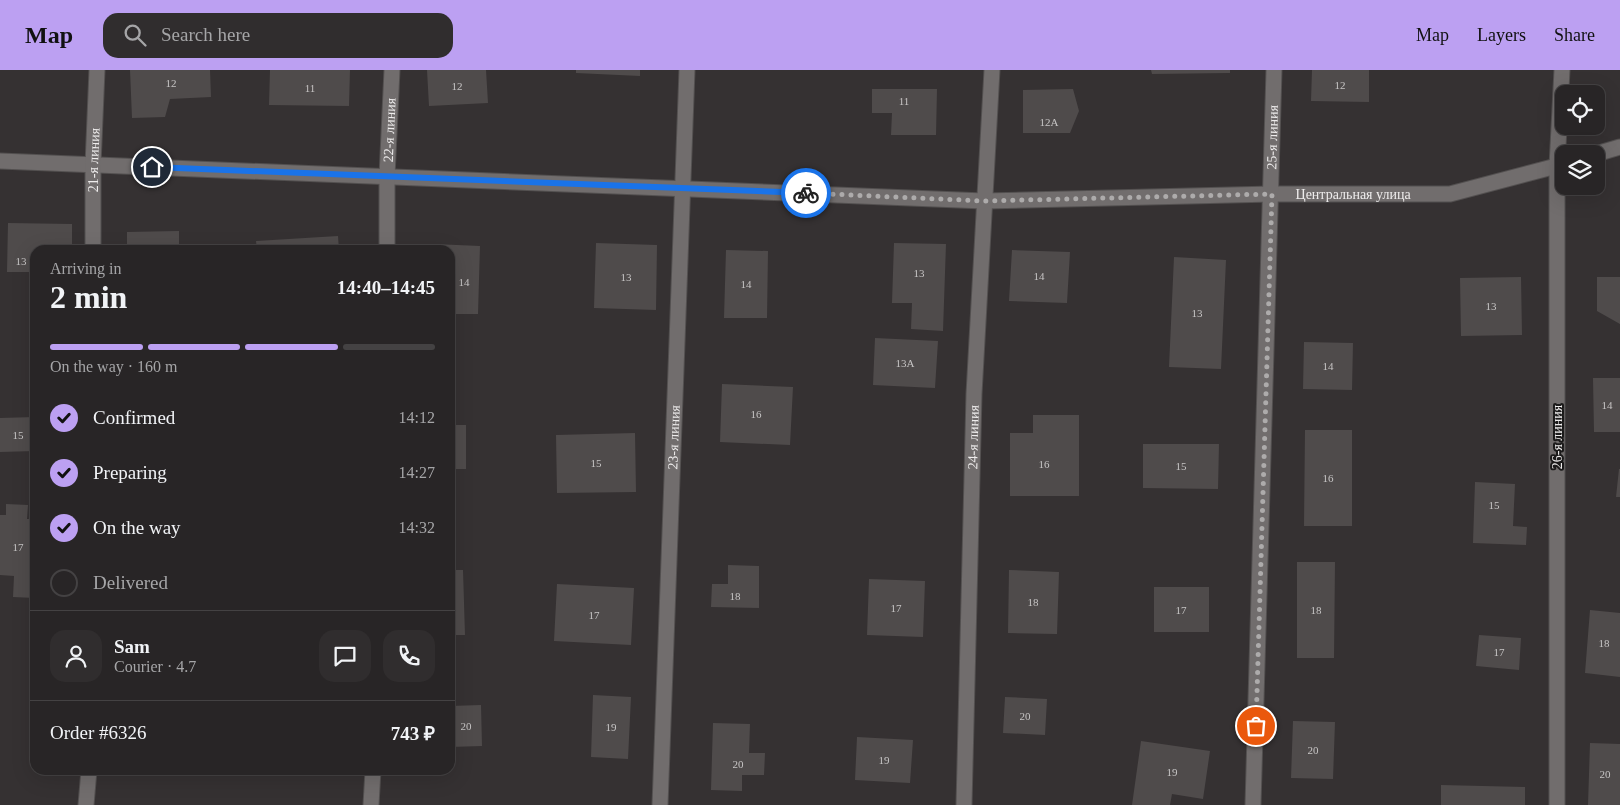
<!DOCTYPE html>
<meta charset="utf-8">
<style>
:root{--surface:#282526;--page:#302d2e;--text:#f1f3f6;--muted:#a5a5a7;--line:#444243;--accent:#bca0f2}
body{margin:0;font-family:Georgia,serif;background:var(--page);color:var(--text);height:100vh;display:flex;flex-direction:column;font-size:19px;white-space:nowrap}
*{box-sizing:border-box;margin:0}
p{font-size:16px;color:var(--muted)}
.icon{flex:none;width:28px;height:28px;fill:none;stroke:currentColor;stroke-width:2;stroke-linecap:round;stroke-linejoin:round}
.map{position:relative;flex:1;overflow:hidden}
.panel{position:absolute;left:30px;top:175px;width:425px;height:530px;display:flex;flex-direction:column;background:var(--surface);border-radius:15px;box-shadow:0 5px 20px #0002,0 0 0 1px var(--line)}
.panel>*{flex:none}
.controls{position:absolute;left:1555px;top:15px;display:grid;gap:10px}
.controls a{display:grid;place-items:center;width:50px;height:50px;border-radius:10px;background:var(--surface);box-shadow:0 5px 20px #0002,0 0 0 1px var(--line);font-size:25px}
.pin{position:absolute;display:grid;place-items:center;width:42px;height:42px;color:#fff;margin:-21px;border:2px solid #fff;border-radius:50%;box-shadow:0 1px 5px #0007}
.courier{position:absolute;display:grid;place-items:center;width:50px;height:50px;margin:-25px;border:4px solid #1a73e8;border-radius:50%;background:#fff;color:#222;box-shadow:0 1px 6px #0007}
.head em{font-style:normal;font-weight:700}
.head div{display:flex;flex-direction:column-reverse}
.head{display:flex;align-items:center;justify-content:space-between;height:85px;padding:0 20px}
h1{font-size:32px;font-weight:700;line-height:38px}
.bar{display:grid;grid-template-columns:repeat(4,1fr);gap:8px 5px;align-content:center;height:60px;padding:0 20px}
.bar i{height:6px;border-radius:4px;background:var(--line)}
.bar .on{background:var(--accent)}
.bar p{grid-column:span 4}
.line{display:flex;align-items:center;gap:12px;padding:0 20px;border-top:1px solid var(--line)}
.line div{flex:1}
.round{display:grid;place-items:center;flex:none;width:52px;height:52px;border-radius:15px;background:var(--page)}
ol{padding:0 20px;list-style:none}
li{display:flex;align-items:center;gap:15px;height:55px}
li p{margin-inline-start:auto}
li .icon{padding:5px;border-radius:50%;background:var(--accent);color:#111;stroke-width:4}
li:last-child{color:var(--muted)}
li i{width:28px;height:28px;border:2px solid var(--line);border-radius:50%}
header{display:flex;align-items:center;gap:30px;box-sizing:border-box;height:70px;padding:0 25px;background:var(--accent);color:#111}
header strong{font-size:24px}
nav{display:flex;gap:28px;margin-inline-start:auto;font-size:18px}
.search{width:350px;height:45px;background:var(--page);display:flex;align-items:center;gap:12px;box-sizing:border-box;padding:0 18px;border-radius:15px;color:var(--muted);font-size:19px}
.map>svg:first-child{display:block}
.building{fill:#4f4b4b}
.lines{fill:none;stroke-linecap:round;stroke-linejoin:round}
.street-casing{stroke:#535050;stroke-width:17}
.street{stroke:#716d6d;stroke-width:15}
.done{stroke:#adabab;stroke-width:5;stroke-dasharray:0 9}
.route{stroke:#1a73e8;stroke-width:6}
.labels{text-anchor:middle;stroke-width:4;stroke-linejoin:round;paint-order:stroke}
.number-label{font-size:11px;fill:#c6c4c4}
.street-label{font-size:14px;fill:#eeecec;stroke:#1b1a1a}
</style>
<header>
<strong>Map</strong>
<div class="search"><svg class="icon" aria-label="search" viewBox="0 0 24 24"><circle cx="10" cy="10" r="6"/><path d="M15 15l6 6"/></svg>Search here</div>
<nav><a>Map</a><a>Layers</a><a>Share</a></nav>
</header>
<div class="map">
<svg width="1620" height="735" viewBox="0 0 1620 735">
<rect width="100%" height="100%" fill="#353132"/>
<path class="building" d="M130,0H210L211,27L170,29L165,47L132,48Z
M270,0H350L349,36L269,35Z
M427,0H486L488,33L429,36Z
M576,0H640V6L576,3Z
M1151,0H1230V3L1152,4Z
M1312,0H1369V32L1311,31Z
M872,19H937L936,65H891L892,43H872Z
M1073,19L1079,41L1070,63H1023V20Z
M8,153L72,154V180H35V239H29V202H7Z
M179,161V180H127V162Z
M338,166L339,180H257L256,171Z
M596,173L657,175L656,240L594,238Z
M894,173L946,174L943,261L911,259L912,233H892Z
M434,174L480,176L478,244H450V180H434Z
M726,180L768,181L767,248H724Z
M1012,180L1070,182L1067,233L1009,231Z
M1174,187L1226,190L1221,299L1169,297Z
M1521,207L1522,265L1461,266L1460,208Z
M1597,207H1620V254L1597,241Z
M875,268L938,271L935,318L873,315Z
M1304,272L1353,273L1352,320L1303,319Z
M1593,308H1620V362H1594Z
M722,314L793,317L790,375L720,372Z
M1033,345H1079V426H1010V363H1033Z
M35,347V381L0,382V348Z
M450,355H466V399H450Z
M1305,360H1352V456H1304Z
M635,363L636,422L557,423L556,365Z
M1143,374H1219L1218,419L1143,418Z
M1619,399H1620V427H1616Z
M1475,412L1515,414L1513,456L1527,457L1526,475L1473,473Z
M6,434L28,435L27,449H35V528L13,527L14,506L0,505V445H6Z
M1297,492H1335L1334,588H1297Z
M728,495L759,496V538L711,537L712,514H728Z
M450,500H463L465,565H450Z
M1009,500L1059,502L1057,564L1008,563Z
M869,509L925,511L923,567L867,565Z
M557,514L634,518L631,575L554,571Z
M1154,517H1209V562H1154Z
M1590,540L1620,543V607L1585,603Z
M1479,565L1521,568L1519,600L1476,596Z
M593,625L631,627L628,689L591,687Z
M1005,627L1047,629L1045,665L1003,663Z
M481,635L482,676L450,677V636Z
M1293,651L1335,652L1333,709L1291,708Z
M713,653L750,654L749,683H765L764,705H742V721L711,720Z
M857,667L913,670L910,713L855,710Z
M1141,671L1210,681L1203,729L1172,724L1170,735H1132Z
M1590,673L1620,674V735H1588Z
M1441,715L1525,717V735H1441Z"/>
<g class="lines">
<defs>
<g id="street">
<path d="M1596,84L1620,77"/>
<path id="s1" d="M0,91L984,131L1272,124H1450L1564,94"/>
<path id="s2" d="M93,180V95L97,0"/>
<path id="s3" d="M387,180V106L392,0"/>
<path d="M86,735L89,700"/>
<path d="M371,735L373,700"/>
<path id="s4" d="M660,735L687,0"/>
<path id="s5" d="M964,735L974,324L992,0"/>
<path id="s6" d="M1253,735L1274,0"/>
<path d="M1557,735V96L1562,0"/>
</g>
</defs>
<use href="#street" class="street-casing"/>
<use href="#street" class="street"/>
</g>
<g class="lines">
<path class="done" d="M806,123L984,131L1272,124L1256,656"/>
<path class="route" d="M152,97L806,123"/>
</g>
<g class="labels">
<g class="number-label">
<text x="171" y="17">12</text>
<text x="1340" y="19">12</text>
<text x="457" y="20">12</text>
<text x="310" y="22">11</text>
<text x="904" y="35">11</text>
<text x="1049" y="56">12А</text>
<text x="21" y="195">13</text>
<text x="919" y="207">13</text>
<text x="1039" y="210">14</text>
<text x="626" y="211">13</text>
<text x="464" y="216">14</text>
<text x="746" y="218">14</text>
<text x="1491" y="240">13</text>
<text x="1197" y="247">13</text>
<text x="905" y="297">13А</text>
<text x="1328" y="300">14</text>
<text x="1607" y="339">14</text>
<text x="756" y="348">16</text>
<text x="18" y="369">15</text>
<text x="596" y="397">15</text>
<text x="1044" y="398">16</text>
<text x="1181" y="400">15</text>
<text x="1328" y="412">16</text>
<text x="1494" y="439">15</text>
<text x="18" y="481">17</text>
<text x="735" y="530">18</text>
<text x="1033" y="536">18</text>
<text x="896" y="542">17</text>
<text x="1181" y="544">17</text>
<text x="1316" y="544">18</text>
<text x="594" y="549">17</text>
<text x="1604" y="577">18</text>
<text x="1499" y="586">17</text>
<text x="1025" y="650">20</text>
<text x="466" y="660">20</text>
<text x="611" y="661">19</text>
<text x="1313" y="684">20</text>
<text x="884" y="694">19</text>
<text x="738" y="698">20</text>
<text x="1172" y="706">19</text>
<text x="1605" y="708">20</text>
</g>
<g class="street-label">
<text dy="5" stroke="none"><textPath href="#s3" startOffset="120">22-я линия</textPath></text>
<text dy="5" stroke="none"><textPath href="#s6" startOffset="668">25-я линия</textPath></text>
<text dy="5" stroke="none"><textPath href="#s2" startOffset="90">21-я линия</textPath></text>
<text dy="5" stroke="none"><textPath href="#s1" startOffset="1354">Центральная улица</textPath></text>
<text dy="5" stroke="none"><textPath href="#s4" startOffset="368">23-я линия</textPath></text>
<text dy="5" stroke="none"><textPath href="#s5" startOffset="368">24-я линия</textPath></text>
<text transform="translate(1557 367) rotate(-90)" y="5">26-я линия</text>
</g>
</g>
</svg>
<div class="controls">
<a><svg class="icon" aria-label="locate" viewBox="0 0 24 24"><circle cx="12" cy="12" r="6"/><path d="M12 2v4M12 18v4M2 12h4M18 12h4"/></svg></a>
<a><svg class="icon" aria-label="layers" viewBox="0 0 24 24"><path d="M12 4l9 5-9 5-9-5zM3 14l9 5 9-5"/></svg></a>
</div>
<div class="pin" style="left:1256px;top:656px;background:#ea580c"><svg class="icon" aria-label="bag" viewBox="0 0 24 24"><path d="M5 8h14l-1 12H6zM9 8a3 3 0 0 1 6 0"/></svg></div>
<div class="pin" style="left:152px;top:97px;background:#1f2937"><svg class="icon" aria-label="home" viewBox="0 0 24 24"><path d="M3 11l9-7 9 7M6 9v11h12V9"/></svg></div>
<div class="courier" style="left:806px;top:123px"><svg class="icon" aria-label="bike" viewBox="0 0 24 24"><circle cx="6" cy="16" r="4"/><circle cx="18" cy="16" r="4"/><path d="M6 16l4-8h5l3 8M10 8l3 8H6M13 5h3"/></svg></div>
<section class="panel">
<div class="head"><div><h1>2 min</h1><p>Arriving in</p></div><em>14:40–14:45</em></div>
<div class="bar"><i class="on"></i><i class="on"></i><i class="on"></i><i></i><p>On the way · 160 m</p></div>
<ol>
<li><svg class="icon" aria-label="check" viewBox="0 0 24 24"><path d="M5 12l5 5 9-10"/></svg>Confirmed<p>14:12</p></li>
<li><svg class="icon" aria-label="check" viewBox="0 0 24 24"><path d="M5 12l5 5 9-10"/></svg>Preparing<p>14:27</p></li>
<li><svg class="icon" aria-label="check" viewBox="0 0 24 24"><path d="M5 12l5 5 9-10"/></svg>On the way<p>14:32</p></li>
<li><i></i>Delivered</li>
</ol>
<div class="line" style="height:90px"><a class="round"><svg class="icon" aria-label="person" viewBox="0 0 24 24"><circle cx="12" cy="8" r="4"/><path d="M4 21q1-7 8-7t8 7"/></svg></a><div><b>Sam</b><p>Courier · 4.7</p></div><a class="round"><svg class="icon" aria-label="chat" viewBox="0 0 24 24"><path d="M4 5h16v11H9l-5 4z"/></svg></a><a class="round"><svg class="icon" aria-label="phone" viewBox="0 0 24 24"><path d="M5 4h4l2 5-3 2q2 4 5 5l2-3 5 2v4C11 20 4 13 5 4z"/></svg></a></div>
<div class="line" style="height:65px"><div>Order #6326</div><b>743 ₽</b></div>
</section>
</div>
